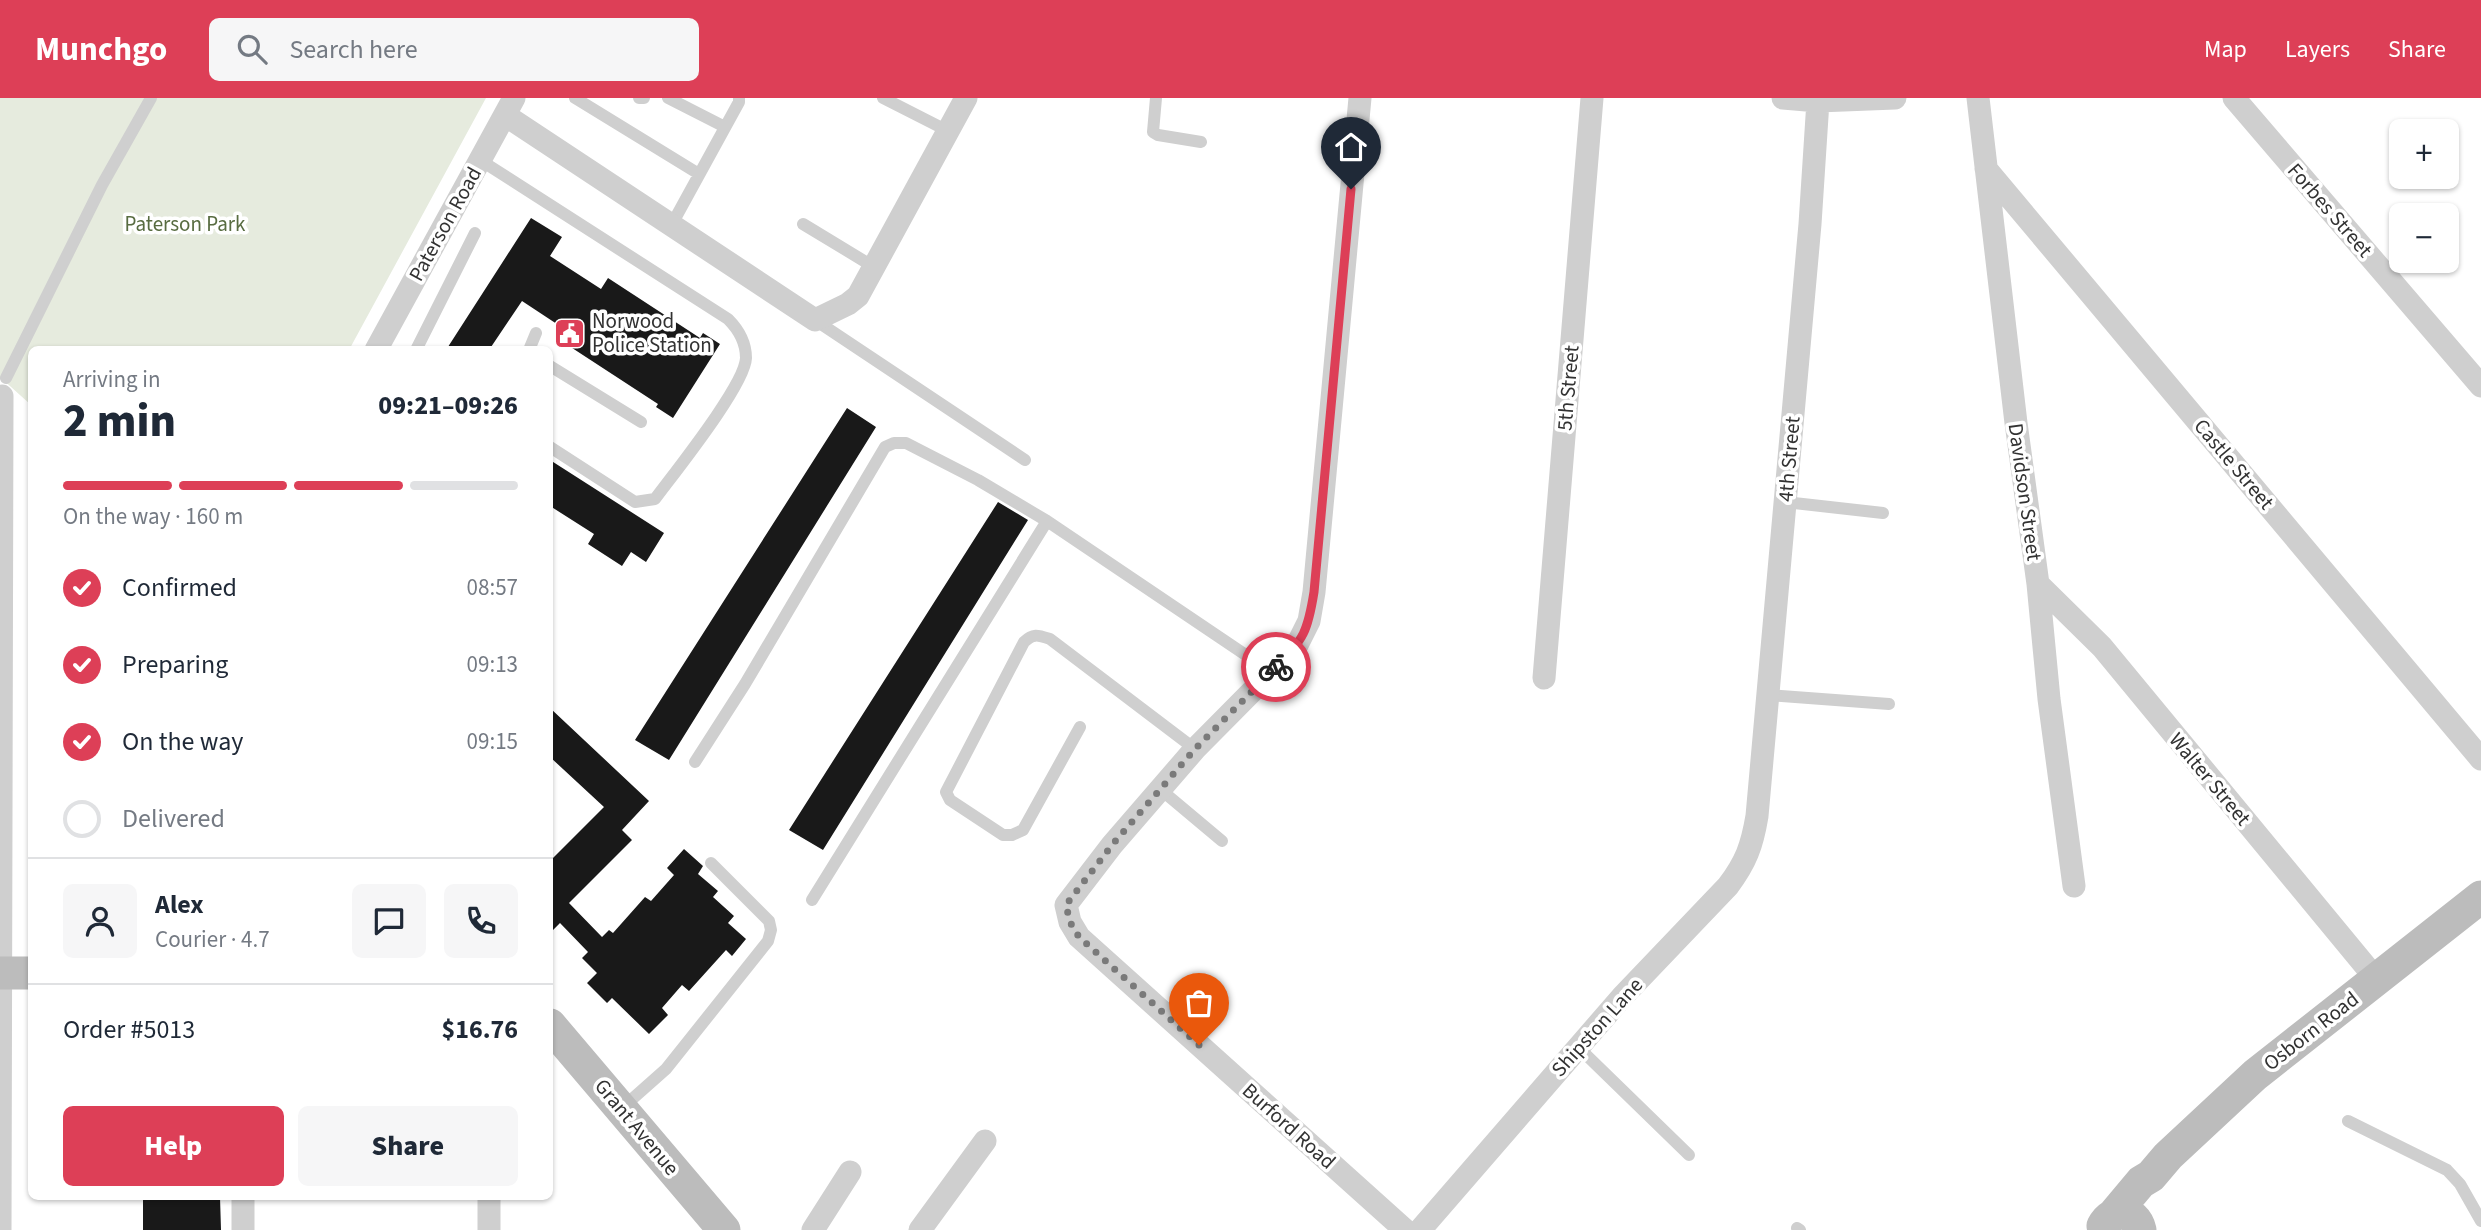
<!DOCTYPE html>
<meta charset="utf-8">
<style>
:root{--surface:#fff;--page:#f6f6f7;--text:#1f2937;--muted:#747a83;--line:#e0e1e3;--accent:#dd3f57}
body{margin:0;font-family:"Source Sans 3",sans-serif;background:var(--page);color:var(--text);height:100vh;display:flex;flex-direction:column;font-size:26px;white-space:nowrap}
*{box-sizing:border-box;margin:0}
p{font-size:23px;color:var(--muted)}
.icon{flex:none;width:38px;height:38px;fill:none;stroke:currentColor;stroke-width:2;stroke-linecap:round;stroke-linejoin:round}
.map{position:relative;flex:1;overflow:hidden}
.drawer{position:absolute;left:28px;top:248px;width:525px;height:854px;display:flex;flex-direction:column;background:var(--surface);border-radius:10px;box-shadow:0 2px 5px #0004}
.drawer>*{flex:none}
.fabs{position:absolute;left:2389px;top:21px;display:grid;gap:14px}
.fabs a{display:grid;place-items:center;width:70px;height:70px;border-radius:10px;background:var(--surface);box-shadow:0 2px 5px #0004;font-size:35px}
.pin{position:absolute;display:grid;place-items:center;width:60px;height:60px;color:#fff;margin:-72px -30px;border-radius:50% 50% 50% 0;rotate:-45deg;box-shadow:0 0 7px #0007}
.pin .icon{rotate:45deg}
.courier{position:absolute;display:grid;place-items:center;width:70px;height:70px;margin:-35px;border:5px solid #dd3f57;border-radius:50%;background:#fff;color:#222;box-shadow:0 2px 9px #0007}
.head em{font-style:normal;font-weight:800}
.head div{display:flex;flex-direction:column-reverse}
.head{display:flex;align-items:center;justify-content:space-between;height:119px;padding:0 35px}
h1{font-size:46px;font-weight:800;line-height:52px}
.bar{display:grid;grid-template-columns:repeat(4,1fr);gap:10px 7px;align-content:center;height:84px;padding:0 35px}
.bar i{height:9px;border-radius:5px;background:var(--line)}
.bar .current{background:var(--accent)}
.bar p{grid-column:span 4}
.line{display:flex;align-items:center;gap:18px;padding:0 35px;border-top:2px solid var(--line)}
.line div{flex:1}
.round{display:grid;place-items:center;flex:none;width:74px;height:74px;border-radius:10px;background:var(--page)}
ol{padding:0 35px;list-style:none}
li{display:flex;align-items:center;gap:21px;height:77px}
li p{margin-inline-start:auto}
li .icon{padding:7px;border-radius:50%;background:var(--accent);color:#fff;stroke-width:4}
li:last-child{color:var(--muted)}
li i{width:38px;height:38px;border:4px solid var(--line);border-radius:50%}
.button{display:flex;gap:14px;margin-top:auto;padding:14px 35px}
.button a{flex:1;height:80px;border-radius:10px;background:var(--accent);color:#fff;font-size:28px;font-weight:800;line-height:80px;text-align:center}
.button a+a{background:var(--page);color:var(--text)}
header{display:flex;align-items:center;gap:42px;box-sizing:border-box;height:98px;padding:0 35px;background:var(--accent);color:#fff}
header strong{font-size:33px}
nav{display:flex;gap:38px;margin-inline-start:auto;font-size:24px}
.search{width:490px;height:63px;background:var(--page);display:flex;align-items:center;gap:18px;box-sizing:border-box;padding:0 24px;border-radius:10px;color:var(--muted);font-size:26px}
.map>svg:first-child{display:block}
.green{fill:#e6ebde}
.building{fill:#191919}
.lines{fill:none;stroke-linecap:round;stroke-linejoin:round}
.lane{stroke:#cfcfcf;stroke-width:12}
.street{stroke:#cfcfcf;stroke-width:23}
.secondary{stroke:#bcbcbc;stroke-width:33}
.done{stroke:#7a7a7a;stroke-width:7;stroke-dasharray:0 12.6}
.route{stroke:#dd3f57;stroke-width:9}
.labels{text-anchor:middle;stroke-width:7;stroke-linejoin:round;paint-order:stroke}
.street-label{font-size:21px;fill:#323232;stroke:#fff}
.park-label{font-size:21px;fill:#586c41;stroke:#fff}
.poi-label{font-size:21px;fill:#323232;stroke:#fff;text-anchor:start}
</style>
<header>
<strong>Munchgo</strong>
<div class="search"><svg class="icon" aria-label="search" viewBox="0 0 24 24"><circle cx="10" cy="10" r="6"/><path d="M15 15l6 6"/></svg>Search here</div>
<nav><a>Map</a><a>Layers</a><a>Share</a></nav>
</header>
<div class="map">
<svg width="2481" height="1132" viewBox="0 0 2481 1132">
<rect width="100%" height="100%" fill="#fff"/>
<path class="green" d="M0,0H486L349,252H32L31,307L0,279Z"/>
<path class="building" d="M531,120L562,139L550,158L601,191L608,180L700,240L703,235L720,246L673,320L656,309L658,306L566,246L572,236L522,203L489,252H446Z
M847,310L876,329L669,662L635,642Z
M550,362L664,435L646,464L631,454L622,468L588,446L594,436L550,408Z
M998,404L1028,422L823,752L789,732Z
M550,610L649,703L622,732L632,742L569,805L602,839L609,832L613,835L645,799L651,803L674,777L667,770L684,751L703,768L698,776L718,793L713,799L734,818L728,825L746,841L732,858L726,852L689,893L682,887L662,910L668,917L649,936L612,900L607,905L587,885L597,875L582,860L588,854L560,825L550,835V763L604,709L550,659Z
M143,1099H220L221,1132H143Z"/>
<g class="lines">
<path class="lane" d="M575,0L699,76
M639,0H644
M668,0L725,29
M883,0L948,33
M1156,0L1153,34L1158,37L1201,44
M480,62L728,221C739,232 746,244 746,260C745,287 675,374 655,401L635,404L550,349
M803,126L874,169
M671,128L739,4V0
M815,222L1025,362
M416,252L475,135
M529,252L536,235
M550,268L641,324
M6,280L102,87L151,0
M1785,404L1883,415
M1767,597L1889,606
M1080,629L1023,732L1012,737H1003L950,702L946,694L1024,544C1033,535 1038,537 1050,541L1195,651
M695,664L745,586L885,349L894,345H906L978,382L1047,423
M1160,691L1222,743
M812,802L1047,423L1271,574
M1578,949L1689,1057
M622,1010L666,971L768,843L771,832L769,823L711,765
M2348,1023L2447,1072L2460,1086L2481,1123
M1797,1130L1800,1132"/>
<path class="street" d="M1360,0L1314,494L1309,523L1296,549L1195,651L1112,747L1066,807L1070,824L1079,839L1405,1132
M1783,0L1818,3L1895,0
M1978,0L2016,325L2038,486L2049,601L2074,788
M2234,0L2481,288
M505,17L815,222L848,206L858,198L966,0
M1986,71L2481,661
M376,252L514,0
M2038,486L2102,549L2377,882
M1544,580L1592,0
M0,1132L2,298
M243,1132V1099
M489,1132V1099
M813,1132L850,1074
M920,1132L985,1043
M1420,1132L1622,899L1728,788C1746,764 1752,748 1757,718L1810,126L1818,3"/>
<path class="secondary" d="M0,875H32
M550,927L724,1132
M2115,1115L2141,1084L2151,1078L2168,1058L2255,977L2481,799
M2103,1128C2112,1110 2135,1111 2140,1132"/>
</g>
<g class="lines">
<path class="done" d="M1199,947L1079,839L1070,824L1066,807L1112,747L1195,651L1276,569"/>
<path class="route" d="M1276,569C1304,542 1308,532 1314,494L1351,91"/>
</g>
<defs>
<symbol id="civic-square" viewBox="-11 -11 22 22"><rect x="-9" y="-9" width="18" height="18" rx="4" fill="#dd3f57" stroke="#fff"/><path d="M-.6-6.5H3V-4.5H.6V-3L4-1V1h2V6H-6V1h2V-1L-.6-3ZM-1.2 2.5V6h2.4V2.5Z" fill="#fff"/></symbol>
</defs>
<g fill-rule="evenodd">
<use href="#civic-square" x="552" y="218" width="35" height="35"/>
</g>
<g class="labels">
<g class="street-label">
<text transform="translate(2330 112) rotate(49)" y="7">Forbes Street</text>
<text transform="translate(445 126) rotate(-61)" y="7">Paterson Road</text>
<text transform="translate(1568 290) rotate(-85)" y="7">5th Street</text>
<text transform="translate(1789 361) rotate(-85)" y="7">4th Street</text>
<text transform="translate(2234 366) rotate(50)" y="7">Castle Street</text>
<text transform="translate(2025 394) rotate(82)" y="7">Davidson Street</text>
<text transform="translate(2210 681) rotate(50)" y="7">Walter Street</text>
<text transform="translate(1597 929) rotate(-48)" y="7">Shipston Lane</text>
<text transform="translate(2311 933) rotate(-38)" y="7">Osborn Road</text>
<text transform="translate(1289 1028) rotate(42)" y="7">Burford Road</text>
<text transform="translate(637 1029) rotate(50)" y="7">Grant Avenue</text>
</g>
<g class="park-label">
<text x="185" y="133">Paterson Park</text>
</g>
<g class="poi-label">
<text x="592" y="230">Norwood<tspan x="592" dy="24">Police Station</tspan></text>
</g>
</g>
</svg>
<div class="fabs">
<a>+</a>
<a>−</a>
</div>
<div class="pin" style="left:1199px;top:947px;background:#ea580c"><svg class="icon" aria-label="bag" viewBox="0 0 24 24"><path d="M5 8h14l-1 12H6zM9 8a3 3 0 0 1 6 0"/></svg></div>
<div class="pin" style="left:1351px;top:91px;background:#1f2937"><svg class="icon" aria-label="home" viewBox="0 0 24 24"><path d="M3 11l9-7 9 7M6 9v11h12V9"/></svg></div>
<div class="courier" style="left:1276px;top:569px"><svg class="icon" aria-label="bike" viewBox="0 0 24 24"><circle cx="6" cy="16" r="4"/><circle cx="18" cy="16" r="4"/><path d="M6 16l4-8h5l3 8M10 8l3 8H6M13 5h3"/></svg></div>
<section class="drawer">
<div class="head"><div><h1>2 min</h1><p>Arriving in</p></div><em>09:21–09:26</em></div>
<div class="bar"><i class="current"></i><i class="current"></i><i class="current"></i><i></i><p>On the way · 160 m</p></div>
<ol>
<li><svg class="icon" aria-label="check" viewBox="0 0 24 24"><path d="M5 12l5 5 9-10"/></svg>Confirmed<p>08:57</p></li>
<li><svg class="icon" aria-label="check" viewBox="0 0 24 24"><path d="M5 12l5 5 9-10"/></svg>Preparing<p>09:13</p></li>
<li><svg class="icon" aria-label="check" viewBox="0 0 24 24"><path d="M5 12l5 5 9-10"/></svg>On the way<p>09:15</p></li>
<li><i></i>Delivered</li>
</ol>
<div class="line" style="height:126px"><a class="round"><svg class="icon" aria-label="person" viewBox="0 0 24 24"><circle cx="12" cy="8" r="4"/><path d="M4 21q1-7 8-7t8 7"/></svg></a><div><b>Alex</b><p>Courier · 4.7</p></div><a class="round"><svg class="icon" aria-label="chat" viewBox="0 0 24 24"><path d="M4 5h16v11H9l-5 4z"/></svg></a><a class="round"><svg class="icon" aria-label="phone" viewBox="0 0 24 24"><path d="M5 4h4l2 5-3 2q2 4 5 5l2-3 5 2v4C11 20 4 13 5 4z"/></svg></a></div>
<div class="line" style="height:91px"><div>Order #5013</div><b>$16.76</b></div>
<div class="button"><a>Help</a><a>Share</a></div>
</section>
</div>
